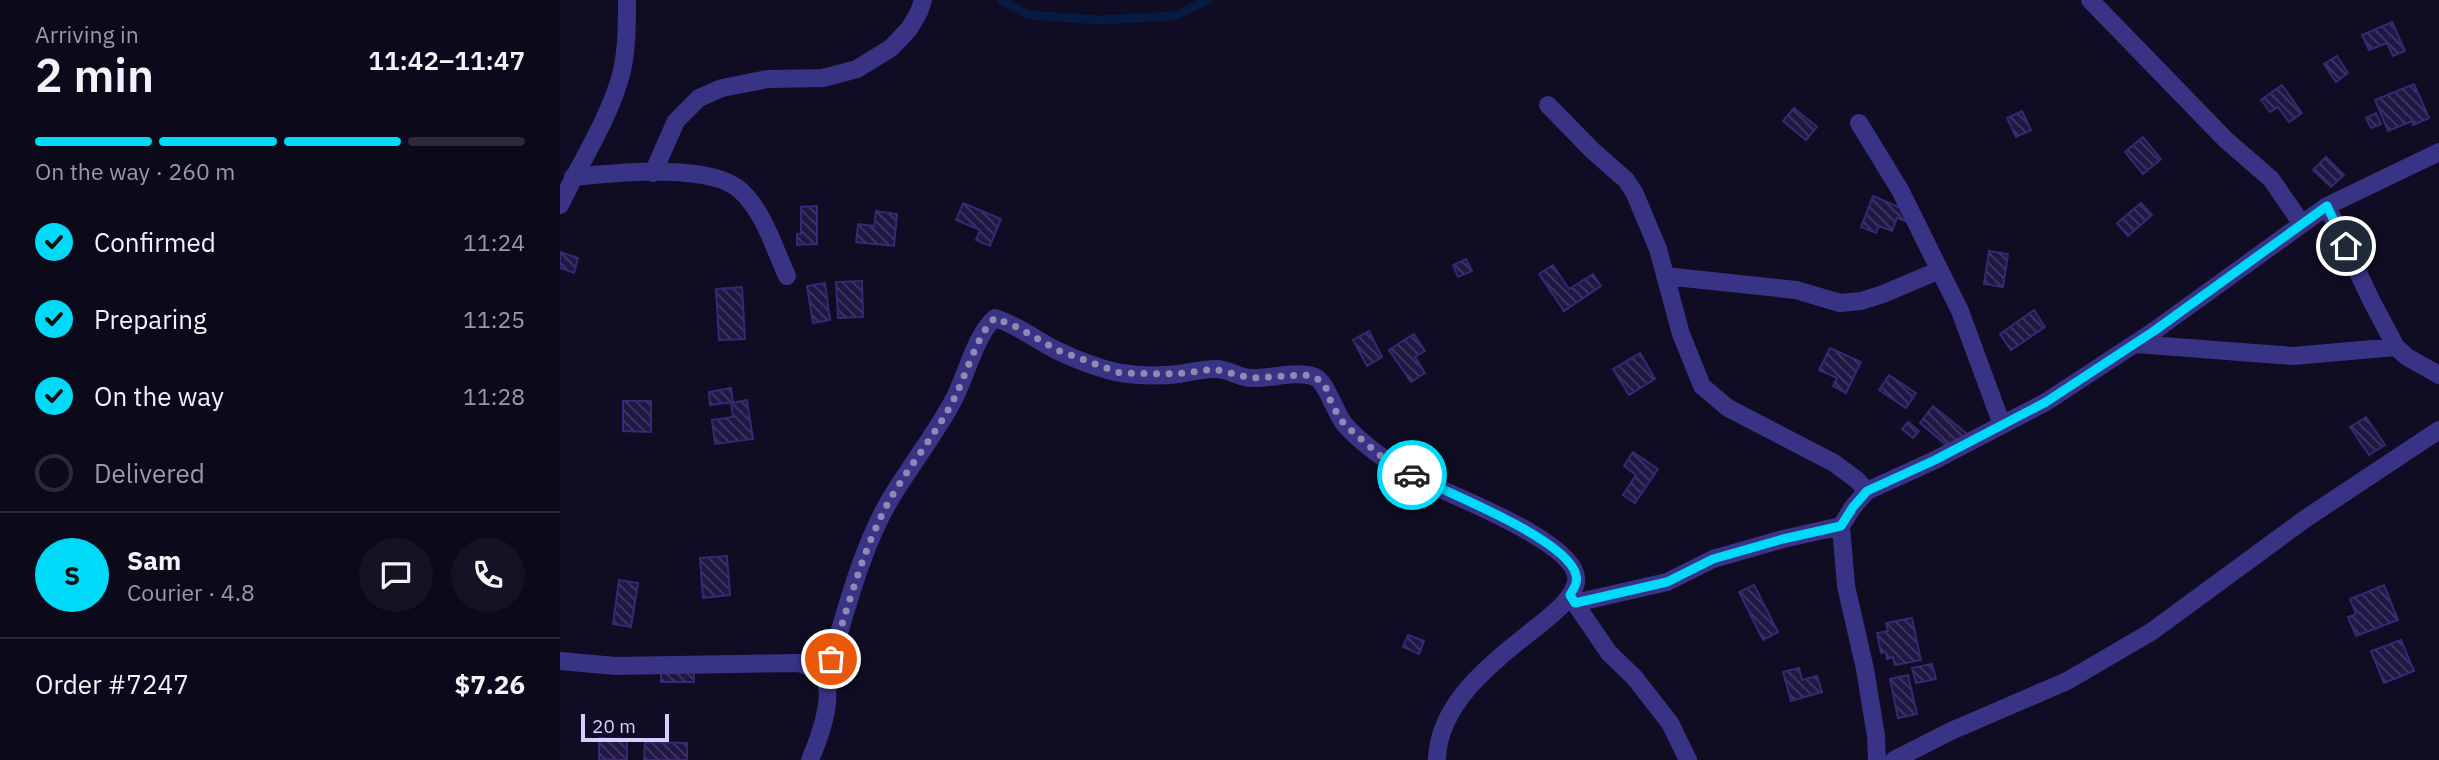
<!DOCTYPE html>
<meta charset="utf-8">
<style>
:root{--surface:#0c091a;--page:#151223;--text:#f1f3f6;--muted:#9a9aa2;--line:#2c2a39;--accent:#00daf9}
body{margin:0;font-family:"IBM Plex Sans",sans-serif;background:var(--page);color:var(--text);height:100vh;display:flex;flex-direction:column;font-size:26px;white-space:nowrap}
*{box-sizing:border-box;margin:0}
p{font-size:23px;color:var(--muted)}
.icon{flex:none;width:38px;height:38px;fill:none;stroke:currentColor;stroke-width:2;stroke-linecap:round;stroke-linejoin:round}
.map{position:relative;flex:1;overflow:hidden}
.details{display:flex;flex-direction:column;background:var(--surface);width:560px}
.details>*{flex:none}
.scale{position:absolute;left:21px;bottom:18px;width:88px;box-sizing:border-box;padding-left:7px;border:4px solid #d5ceff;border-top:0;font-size:19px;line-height:24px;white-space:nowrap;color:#d5ceff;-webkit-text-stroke:5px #100c23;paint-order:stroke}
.pin{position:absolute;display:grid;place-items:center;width:60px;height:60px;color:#fff;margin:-30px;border:4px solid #fff;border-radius:50%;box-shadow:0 2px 7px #0007}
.courier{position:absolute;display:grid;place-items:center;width:70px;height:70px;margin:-35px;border:5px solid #00daf9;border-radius:50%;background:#fff;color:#222;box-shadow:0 2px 9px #0007}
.head em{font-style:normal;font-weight:600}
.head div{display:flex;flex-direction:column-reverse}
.head{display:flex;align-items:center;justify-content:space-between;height:119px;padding:0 35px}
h1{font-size:46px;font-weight:600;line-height:52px}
.bar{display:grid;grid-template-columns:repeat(4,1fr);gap:10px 7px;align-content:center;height:84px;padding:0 35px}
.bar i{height:9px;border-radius:5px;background:var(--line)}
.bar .current{background:var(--accent)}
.bar p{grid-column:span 4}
.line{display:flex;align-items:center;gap:18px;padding:0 35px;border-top:2px solid var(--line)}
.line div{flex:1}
.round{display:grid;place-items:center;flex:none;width:74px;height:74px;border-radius:37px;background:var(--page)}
ol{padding:0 35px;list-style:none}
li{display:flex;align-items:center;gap:21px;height:77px}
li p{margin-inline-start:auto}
li .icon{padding:7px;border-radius:50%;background:var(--accent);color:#111;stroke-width:4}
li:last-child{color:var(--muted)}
li i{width:38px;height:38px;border:4px solid var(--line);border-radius:50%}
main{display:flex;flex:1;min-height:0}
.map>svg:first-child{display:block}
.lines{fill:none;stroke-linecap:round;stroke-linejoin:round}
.stream{stroke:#061a42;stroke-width:9}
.building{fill:url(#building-back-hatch);stroke:#382773;stroke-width:2}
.minor{stroke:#393385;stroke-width:18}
.done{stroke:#908ab2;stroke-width:7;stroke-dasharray:0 12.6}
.route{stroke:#00daf9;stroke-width:9}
</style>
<main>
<section class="details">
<div class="head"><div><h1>2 min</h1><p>Arriving in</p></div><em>11:42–11:47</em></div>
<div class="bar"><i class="current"></i><i class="current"></i><i class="current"></i><i></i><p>On the way · 260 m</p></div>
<ol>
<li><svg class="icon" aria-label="check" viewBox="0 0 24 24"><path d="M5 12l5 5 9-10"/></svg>Confirmed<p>11:24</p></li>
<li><svg class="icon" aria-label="check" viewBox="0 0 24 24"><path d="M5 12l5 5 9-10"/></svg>Preparing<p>11:25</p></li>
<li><svg class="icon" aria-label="check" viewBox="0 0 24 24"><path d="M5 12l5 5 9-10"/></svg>On the way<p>11:28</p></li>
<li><i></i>Delivered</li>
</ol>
<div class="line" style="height:126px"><b class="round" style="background:var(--accent);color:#111">S</b><div><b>Sam</b><p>Courier · 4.8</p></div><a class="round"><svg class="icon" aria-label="chat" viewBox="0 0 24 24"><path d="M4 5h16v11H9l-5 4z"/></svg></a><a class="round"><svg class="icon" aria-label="phone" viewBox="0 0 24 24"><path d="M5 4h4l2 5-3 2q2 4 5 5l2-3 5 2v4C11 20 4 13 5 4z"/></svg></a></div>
<div class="line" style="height:91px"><div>Order #7247</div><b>$7.26</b></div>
</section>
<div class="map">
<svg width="1879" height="760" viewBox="0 0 1879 760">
<defs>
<pattern id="building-back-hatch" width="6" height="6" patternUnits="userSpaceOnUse" patternTransform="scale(1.75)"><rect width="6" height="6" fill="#211745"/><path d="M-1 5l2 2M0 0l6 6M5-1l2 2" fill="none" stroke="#403861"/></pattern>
</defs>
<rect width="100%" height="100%" fill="#100c23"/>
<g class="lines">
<path class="stream" d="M441,0L469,15L539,20L614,16L648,0"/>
</g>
<path class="building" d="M1832,22L1845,51L1833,56L1827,43L1809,50L1802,35Z
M1777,56L1788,73L1776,82L1764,64Z
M1854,84L1869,118L1853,125L1852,121L1828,131L1815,100Z
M1722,85L1742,113L1729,122L1718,107L1710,112L1701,100Z
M1234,108L1257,127L1246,140L1223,121Z
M1462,111L1471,130L1456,137L1447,118Z
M1816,113L1821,124L1811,128L1806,118Z
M1583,137L1601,159L1583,174L1565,152Z
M1766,157L1784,175L1771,187L1753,170Z
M1313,196L1348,211L1345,221L1337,218L1332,231L1319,226L1316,233L1301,227Z
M403,203L441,219L430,246L416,240L420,230L396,220Z
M1581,203L1592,215L1568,236L1557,223Z
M257,206V244L237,245V234H241V207Z
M316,211L337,214L334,246L296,242L298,224L314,226Z
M1429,251L1448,254L1443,287L1424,284Z
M0,252L18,258L14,273L0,268Z
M906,259L912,271L898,277L893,265Z
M993,265L1009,289L1033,274L1041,286L1004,311L979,274Z
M302,281L303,317L278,318L276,282Z
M265,283L270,320L253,323L247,286Z
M182,287L185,339L159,340L156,289Z
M1474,310L1485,327L1451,350L1440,334Z
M809,331L822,357L807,366L793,340Z
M854,334L865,351L855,357L865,373L851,382L829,350Z
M1270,348L1301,362L1286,393L1273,386L1277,378L1259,370Z
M1080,353L1095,379L1069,395L1053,369Z
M1329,375L1356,393L1346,408L1319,390Z
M171,388L173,402L150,405L149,392Z
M187,400L193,439L155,444L152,420L173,417L171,403Z
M63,401H91V432L63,431Z
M1373,406L1411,437L1397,454L1360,423Z
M1806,417L1825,445L1809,455L1790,427Z
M1348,422L1359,431L1353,438L1342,429Z
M1073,452L1098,469L1075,503L1063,495L1076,475L1064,466Z
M167,556L170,595L143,598L140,558Z
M59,580L78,583L71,627L53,624Z
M1194,585L1218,632L1203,640L1179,592Z
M1824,585L1838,620L1796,636L1788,617L1796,614L1790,599Z
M1352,618L1361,660L1335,665L1333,657L1327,659L1326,652L1321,653L1317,633L1328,631L1326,623Z
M848,635L864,641L859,654L843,647Z
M1841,640L1854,671L1824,683L1811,651Z
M1372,664L1376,679L1356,683L1352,668Z
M101,668L134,669V682H101Z
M1239,668L1242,680L1257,676L1262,692L1231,701L1223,672Z
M1348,675L1357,714L1338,718L1330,679Z
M39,738L67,739V760L39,759Z
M85,742L127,743V760H84Z"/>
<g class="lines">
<path class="minor" d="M1530,0L1666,140L1711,179L1742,224
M988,105L1033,151L1066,180L1075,194L1098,249L1121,334L1142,386L1168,408L1274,463L1297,480L1307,491
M1299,123L1340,190L1400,311L1442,425
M93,173L116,121L139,98L162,88L208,79L263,78L297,69L331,48L349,29L359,12L363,0
M13,177C54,173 151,162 181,191C204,212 214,248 227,276
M0,205C21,161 50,118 62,71C67,48 67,23 67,0
M1767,206L1811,300L1836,347L1847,357L1879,375
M1105,276L1236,290L1280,303L1301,301L1323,294L1380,270
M1576,344L1733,356L1836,347
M1010,596L1049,653L1074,677L1110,723L1128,760
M1015,603L1107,582L1153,559L1223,539L1281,526
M0,661L55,666L239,663C247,666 257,669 262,676C277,693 258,741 250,760
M265,679C284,621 298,556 328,503C349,467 375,435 394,399C405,378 417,332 435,318C457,325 475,339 496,350C515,359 540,369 561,373C579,376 601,376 619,374C631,372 643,369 656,369C669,369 679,378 691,378C711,379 736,370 755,377C766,381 775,413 785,425C809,451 836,468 867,483C894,496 1023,545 1016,582C1013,598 995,612 983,622C940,657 878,699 877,760
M1317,760L1316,736L1305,669L1286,586L1281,526L1293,507L1307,491L1375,460L1486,402L1594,331L1767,206L1879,152
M1334,760L1391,731L1507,681L1591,632L1745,519L1879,430"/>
</g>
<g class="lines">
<path class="done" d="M271,659C288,608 302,551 328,503C348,467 375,436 394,399C405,378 418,332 435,318L459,328L497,350L560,373L617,374L654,369L690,378L745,375L755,377L765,385L772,405L784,424L830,464L852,475"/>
<path class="route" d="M852,475C885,492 1008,539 1016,575C1018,583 1014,588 1010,595L1015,603L1107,582L1153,559L1223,539L1281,526L1293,507L1307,491L1375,460L1486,402L1594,331L1767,206L1786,246"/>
</g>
</svg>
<div class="scale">20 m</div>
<div class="pin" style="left:271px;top:659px;background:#ea580c"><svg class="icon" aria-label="bag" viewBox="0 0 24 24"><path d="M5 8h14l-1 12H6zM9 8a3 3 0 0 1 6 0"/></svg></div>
<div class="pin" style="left:1786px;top:246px;background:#1f2937"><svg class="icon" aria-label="home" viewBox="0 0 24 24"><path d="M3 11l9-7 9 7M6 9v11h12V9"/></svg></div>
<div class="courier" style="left:852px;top:475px"><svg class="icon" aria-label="car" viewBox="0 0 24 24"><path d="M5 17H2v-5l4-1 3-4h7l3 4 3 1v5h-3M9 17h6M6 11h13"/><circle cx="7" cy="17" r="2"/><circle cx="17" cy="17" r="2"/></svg></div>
</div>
</main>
